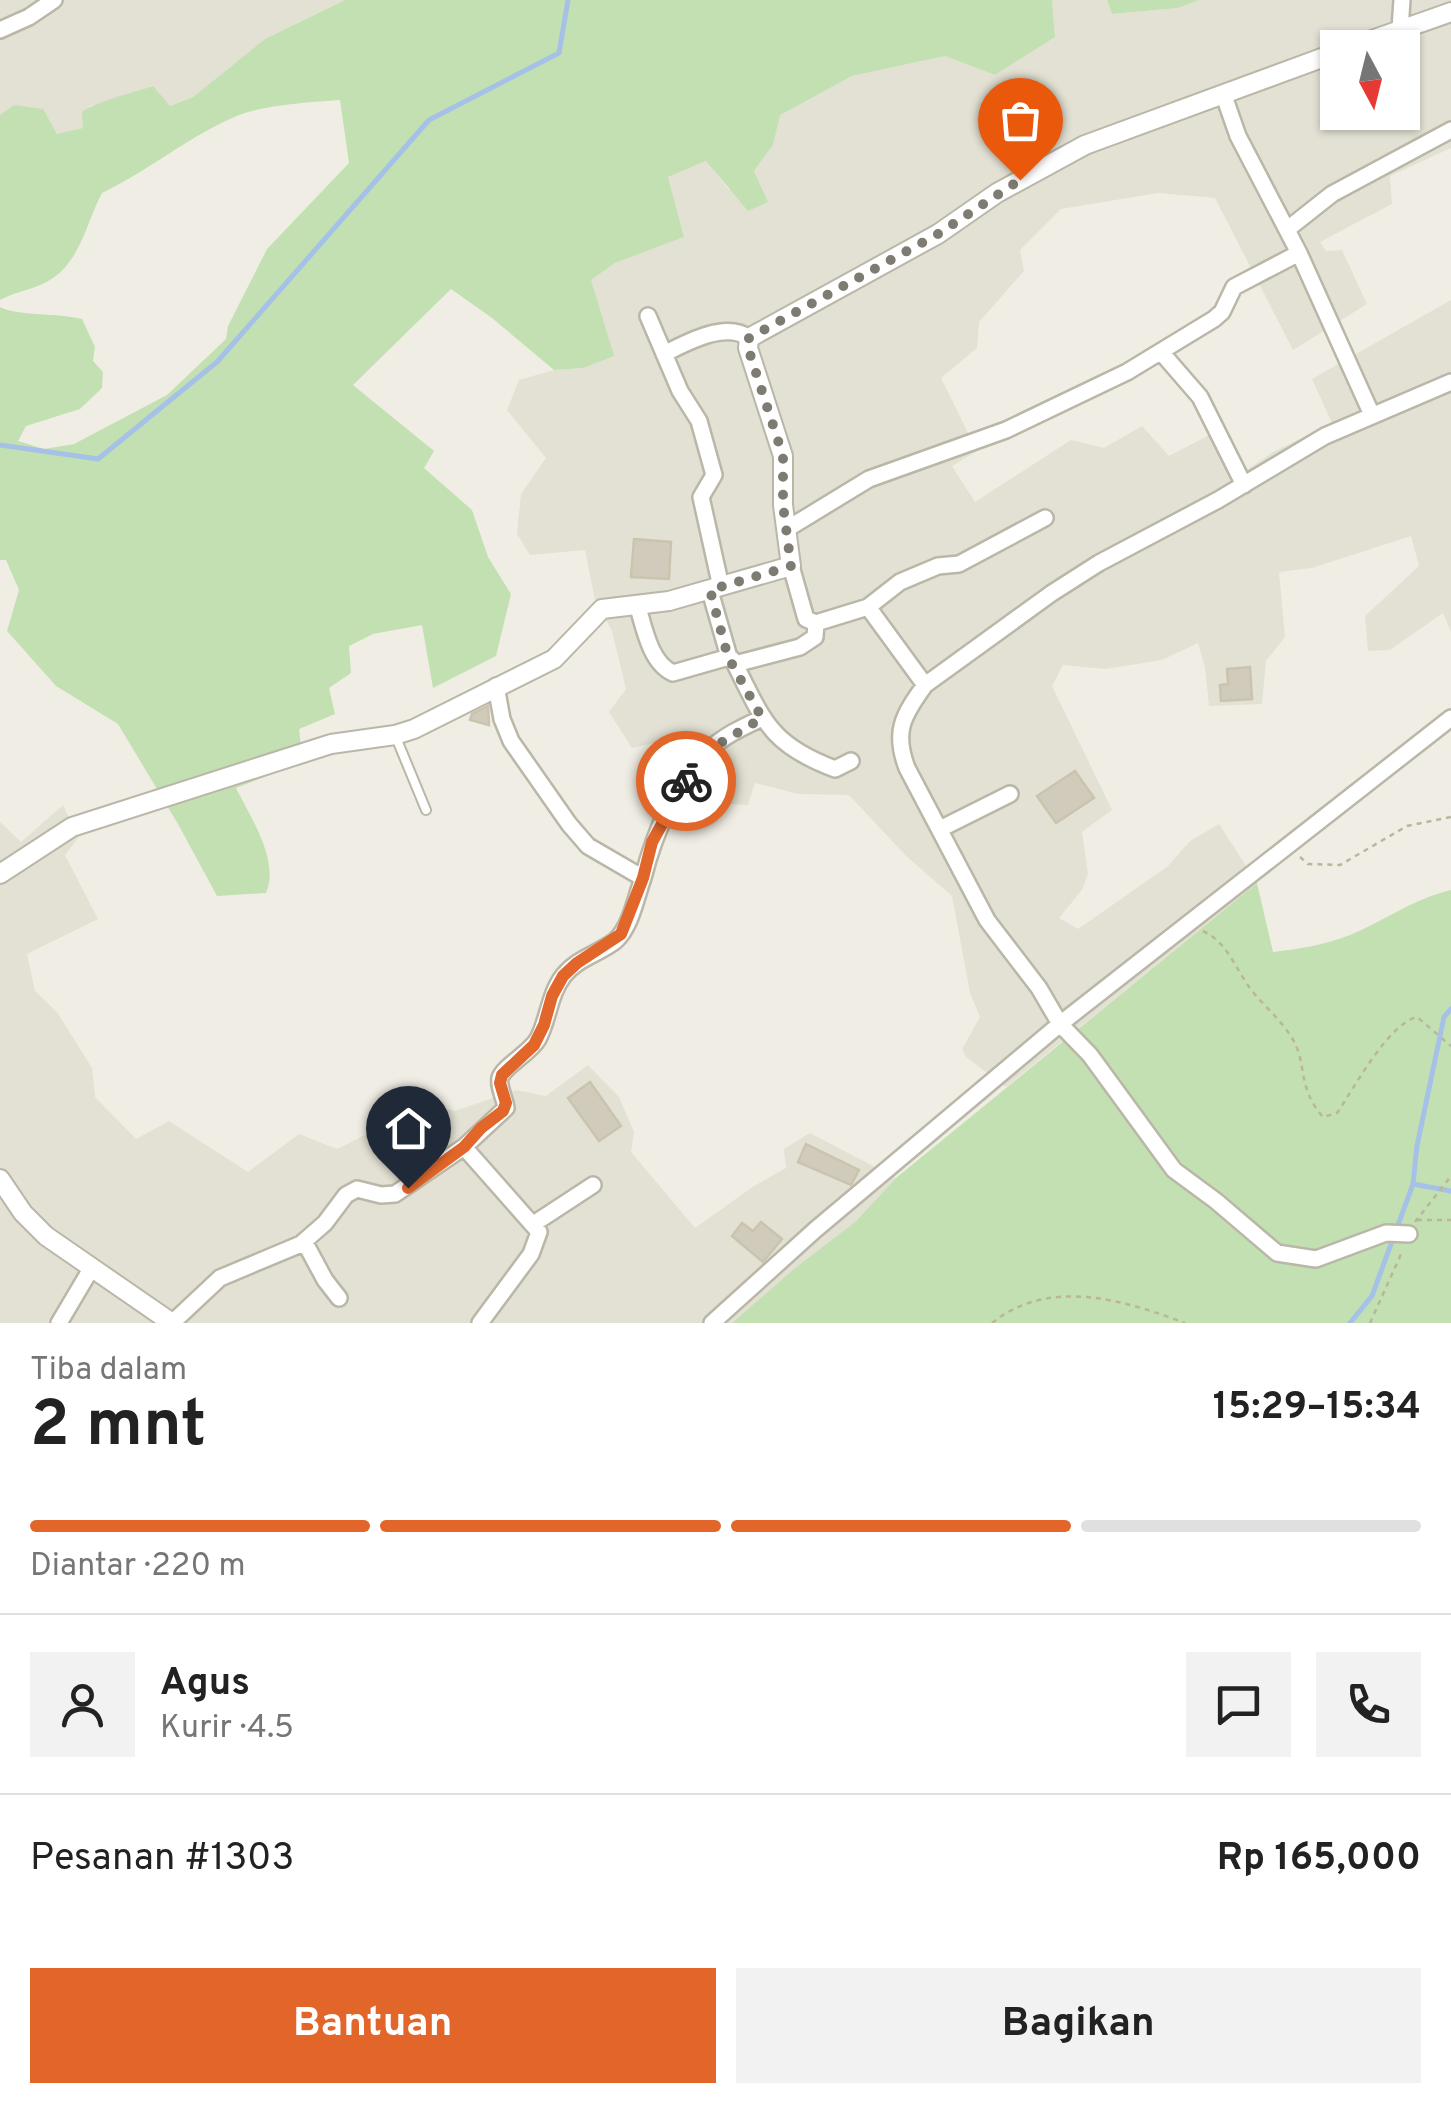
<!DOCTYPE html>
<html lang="id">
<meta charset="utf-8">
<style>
:root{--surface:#fff;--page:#f2f2f2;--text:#222;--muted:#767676;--line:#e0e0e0;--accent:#e26629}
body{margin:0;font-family:Overpass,sans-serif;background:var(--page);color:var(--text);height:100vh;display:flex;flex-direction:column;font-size:38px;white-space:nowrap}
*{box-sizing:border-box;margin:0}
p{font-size:32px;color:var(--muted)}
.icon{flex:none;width:55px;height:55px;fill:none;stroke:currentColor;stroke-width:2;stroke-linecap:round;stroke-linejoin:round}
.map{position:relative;height:1323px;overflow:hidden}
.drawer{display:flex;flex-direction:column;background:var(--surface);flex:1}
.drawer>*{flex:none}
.needle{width:65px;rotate:173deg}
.controls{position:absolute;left:1320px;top:30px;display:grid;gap:20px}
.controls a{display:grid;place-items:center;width:100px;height:100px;border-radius:0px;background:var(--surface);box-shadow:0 2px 8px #0004;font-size:50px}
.pin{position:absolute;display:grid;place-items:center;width:85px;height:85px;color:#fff;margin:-102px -42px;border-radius:50% 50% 50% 0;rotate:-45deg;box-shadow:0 0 10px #0007}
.pin .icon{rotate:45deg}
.courier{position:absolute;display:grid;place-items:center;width:100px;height:100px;margin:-50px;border:8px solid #e26629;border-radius:50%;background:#fff;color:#222;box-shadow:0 2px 12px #0007}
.summary em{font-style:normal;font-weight:700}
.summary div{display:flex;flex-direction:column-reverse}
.summary{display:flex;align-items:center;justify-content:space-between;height:170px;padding:0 30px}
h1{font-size:65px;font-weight:700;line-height:75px}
.bar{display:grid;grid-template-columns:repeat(4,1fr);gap:15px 10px;align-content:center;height:120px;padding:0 30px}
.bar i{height:12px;border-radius:8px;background:var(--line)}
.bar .selected{background:var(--accent)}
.bar p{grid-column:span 4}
.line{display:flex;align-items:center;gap:25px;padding:0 30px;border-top:2px solid var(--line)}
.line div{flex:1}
.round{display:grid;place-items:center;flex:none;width:105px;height:105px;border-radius:0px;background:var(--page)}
.action{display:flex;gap:20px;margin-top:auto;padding:20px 30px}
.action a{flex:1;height:115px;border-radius:0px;background:var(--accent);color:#fff;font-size:40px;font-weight:700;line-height:115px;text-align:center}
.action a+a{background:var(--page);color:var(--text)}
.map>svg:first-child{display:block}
.residential{fill:#e3e1d3;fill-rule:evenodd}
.green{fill:#c2e0b1}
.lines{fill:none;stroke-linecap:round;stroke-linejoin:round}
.stream{stroke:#a6c1e7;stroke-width:5}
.building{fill:#d0cbbb;stroke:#cac4af;stroke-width:2.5}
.service-casing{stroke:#bab7a8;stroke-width:12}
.minor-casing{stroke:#bab7a8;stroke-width:20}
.tertiary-casing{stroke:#bab7a8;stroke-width:22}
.path{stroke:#bab59b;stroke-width:2.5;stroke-dasharray:5 5;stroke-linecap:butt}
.service{stroke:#fff;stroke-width:8}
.minor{stroke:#fff;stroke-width:15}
.tertiary{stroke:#fff;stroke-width:18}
.done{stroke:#7e7c72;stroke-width:10;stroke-dasharray:0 18}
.route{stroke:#e26629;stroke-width:12}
</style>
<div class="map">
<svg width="1451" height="1323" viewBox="0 0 1451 1323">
<rect width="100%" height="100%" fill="#f0eee4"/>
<path class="residential" d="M0,0H345L265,39L193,97L169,106L152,86L108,103L90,106L83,128L57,135L14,106L0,115Z
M1052,0H1107L1112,14L1178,8L1199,0H1451V148L1390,176L1392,204L1320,242L1326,251L1342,250L1367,304L1293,350L1215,198L1158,193L1061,209L1020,250L1024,271L979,322L977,348L941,378L977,451L952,466L975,502L1071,440L1104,448L1142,426L1169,456L1219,430L1242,473L1273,452L1332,423L1312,379L1451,300V632L1443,613L1390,650L1368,651L1365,616L1419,566L1411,536L1312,568L1279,572L1285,637L1266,661L1262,704L1209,706L1205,667L1198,643L1162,660L1106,669L1063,665L1052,686L1112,810L1082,832L1088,874L1082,890L1059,918L1078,929L1167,867L1190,841L1219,824L1257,883L1006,1087L966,1057L962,1049L980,1017L970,993L952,896L906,856L849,795L798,794L755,783L748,805L697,802L676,781L682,761L663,741L632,748L609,712L626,689L612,631L595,600L585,550L530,555L517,534L521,494L546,458L507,410L519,380L554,370L583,368L591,280L615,263L684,237L668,177L707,161L728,189L767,202L754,171L773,145L779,115L852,76L945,56L995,75L1055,37ZM1338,48H1402V112H1338Z
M63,805L79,837L65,855L98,919L27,954L35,991L57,1012L92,1068L95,1097L136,1139L169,1121L248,1172L299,1134L337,1149L427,1104L455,1111L516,1090L546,1096L588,1065L619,1097L634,1132L631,1152L695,1228L754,1186L786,1168L784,1149L810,1133L896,1178L855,1222L795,1268L732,1323H0V822L21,842Z"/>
<path class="green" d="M345,0H1052L1055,37L995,75L945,56L852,76L780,115L773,145L754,171L768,202L748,211L706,161L668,177L684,237L615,263L591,280L614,356L583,368L554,370L492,318L451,289L353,385L434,451L424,468L472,510L488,557L511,594L496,656L433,688L422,625L373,634L349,646L351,673L329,688L335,714L299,729L303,762L236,788C250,816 280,861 266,893L217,896L178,824L118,724L56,686L7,631L19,590L6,560H0V307C16,316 60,313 82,319L95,347L93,361L103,372L102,388L80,409L26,426L18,441L44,449L74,444L167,395L226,339L228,326L267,249L349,163L340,100C312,102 265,105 239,115C190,135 150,170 102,193C87,221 81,259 53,278C38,289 16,291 0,300V115L14,105L43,109L57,134L83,128L82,112C95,102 135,92 153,86L170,106L193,97L265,39Z
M1107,0H1199L1178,8L1112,14Z
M1257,883L1273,952C1299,949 1324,945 1350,935C1384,921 1415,898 1451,890V1323H732L795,1268L855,1222L896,1178Z"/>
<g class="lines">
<path class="stream" d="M0,445L98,459L217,362L429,120L559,53L568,0
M1413,1184L1451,1191
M1350,1323L1372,1296L1413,1184L1417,1146L1444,1017L1451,1009"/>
</g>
<path class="building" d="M634,539L671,542L669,579L631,577Z
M1250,667L1252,699L1221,701L1220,685L1228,684L1227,669Z
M488,706L489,725L470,720L472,714Z
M1075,771L1094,798L1056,823L1037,796Z
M590,1082L621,1126L599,1141L568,1098Z
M806,1144L859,1170L851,1185L798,1162Z
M761,1222L782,1239L763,1262L732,1236L742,1223L753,1231Z"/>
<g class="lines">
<defs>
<path id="service" d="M395,735L426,810"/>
<path id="minor" d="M1400,29L1402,0
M0,30L29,17L54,0
M1289,228L1332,194L1451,130
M1299,253L1372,415
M648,316L680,391L699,421L714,475L701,497L721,587
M1161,352L1200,397L1244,485
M664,354C687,342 726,321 749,338
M787,529L869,479L1006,430L1127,372L1214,319L1222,312L1234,287L1299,253L1238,136L1224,96
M791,566L806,619L816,623L868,607L925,685L1052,593L1099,563L1218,500L1325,436L1451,382
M637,604C644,627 650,663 673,673L729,657L710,591
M868,607L900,582L938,566L959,564L1045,518
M732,659L735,664L800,647L815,637L816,623
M735,664C764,722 771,745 835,769L851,761
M942,828L1010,794
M643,878C654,834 675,784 708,751C723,736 743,727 762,718
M464,1147L539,1232L531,1254L480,1323
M535,1223L593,1185
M1409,1234L1386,1233L1316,1259L1277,1253L1216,1201L1174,1170L1090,1055L1060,1024L1451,718
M304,1241L325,1280L339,1298
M59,1323L91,1269
M172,1323L220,1278L301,1244L325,1223L346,1195L357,1189L381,1195L395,1194L464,1147L506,1108C505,1099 498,1086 500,1078C504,1066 530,1053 538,1039C549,1018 549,994 564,975C578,958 598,954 615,941C631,927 636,897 643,878L588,846L569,824L511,741L502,719L496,686
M712,1323L815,1230L1060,1024L1039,988L987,920L907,768C893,732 903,715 925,685"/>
<path id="tertiary" d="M1349,48L1451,12
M0,874L72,827L331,744L395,735L414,729L554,659L602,609L669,601L791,566L783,505V456L748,348L749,338L938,234L997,193L1085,145L1338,52
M0,1179L23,1213L46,1236L172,1323"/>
</defs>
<use href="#service" class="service-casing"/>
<use href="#minor" class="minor-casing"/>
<use href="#tertiary" class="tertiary-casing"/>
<path class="path" d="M1300,857L1308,864L1340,865L1407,826L1451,817
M1203,931C1226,942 1233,963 1247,984C1260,1003 1280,1018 1292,1038C1308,1064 1296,1086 1323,1117L1337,1113C1355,1087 1388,1024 1417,1017L1451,1046
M1417,1220H1451
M1415,1222L1451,1176
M992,1323C1049,1277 1124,1300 1185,1323
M1370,1323L1402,1252"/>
<use href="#service" class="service"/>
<use href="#minor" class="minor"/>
<use href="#tertiary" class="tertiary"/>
</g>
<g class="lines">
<path class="done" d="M686,781L709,750L762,718L728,657L710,590L791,566L783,505V456L748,348L749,338L938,234L1020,180"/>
<path class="route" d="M408,1188L464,1147L481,1128L503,1111L506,1103L500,1083L502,1075L534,1045L544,1025L552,996L563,976L577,963L621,934L643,878L652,842L686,781"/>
</g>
</svg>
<div class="controls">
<a><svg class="needle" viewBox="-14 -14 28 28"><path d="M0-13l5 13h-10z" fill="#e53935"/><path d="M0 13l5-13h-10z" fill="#767676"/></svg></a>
</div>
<div class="pin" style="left:1020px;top:180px;background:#ea580c"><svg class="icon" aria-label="bag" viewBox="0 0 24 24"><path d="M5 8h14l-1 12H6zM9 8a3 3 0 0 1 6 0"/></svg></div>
<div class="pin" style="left:408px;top:1188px;background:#1f2937"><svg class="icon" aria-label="home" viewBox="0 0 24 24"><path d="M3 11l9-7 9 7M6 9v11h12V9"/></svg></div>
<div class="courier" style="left:686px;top:781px"><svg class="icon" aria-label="bike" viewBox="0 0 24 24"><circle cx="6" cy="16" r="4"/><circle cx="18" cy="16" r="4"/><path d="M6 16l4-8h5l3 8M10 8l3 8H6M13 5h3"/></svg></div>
</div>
<section class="drawer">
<div class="summary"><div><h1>2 mnt</h1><p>Tiba dalam</p></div><em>15:29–15:34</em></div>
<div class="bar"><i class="selected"></i><i class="selected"></i><i class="selected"></i><i></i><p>Diantar · 220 m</p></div>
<div class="line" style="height:180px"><a class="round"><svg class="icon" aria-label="person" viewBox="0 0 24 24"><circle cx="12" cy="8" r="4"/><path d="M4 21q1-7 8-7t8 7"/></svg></a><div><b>Agus</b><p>Kurir · 4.5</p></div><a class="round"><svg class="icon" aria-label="chat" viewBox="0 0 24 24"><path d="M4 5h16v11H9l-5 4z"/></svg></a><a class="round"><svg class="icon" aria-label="phone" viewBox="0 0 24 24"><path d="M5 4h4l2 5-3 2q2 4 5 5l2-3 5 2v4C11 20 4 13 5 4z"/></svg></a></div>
<div class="line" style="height:130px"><div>Pesanan #1303</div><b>Rp 165,000</b></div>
<div class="action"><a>Bantuan</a><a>Bagikan</a></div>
</section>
